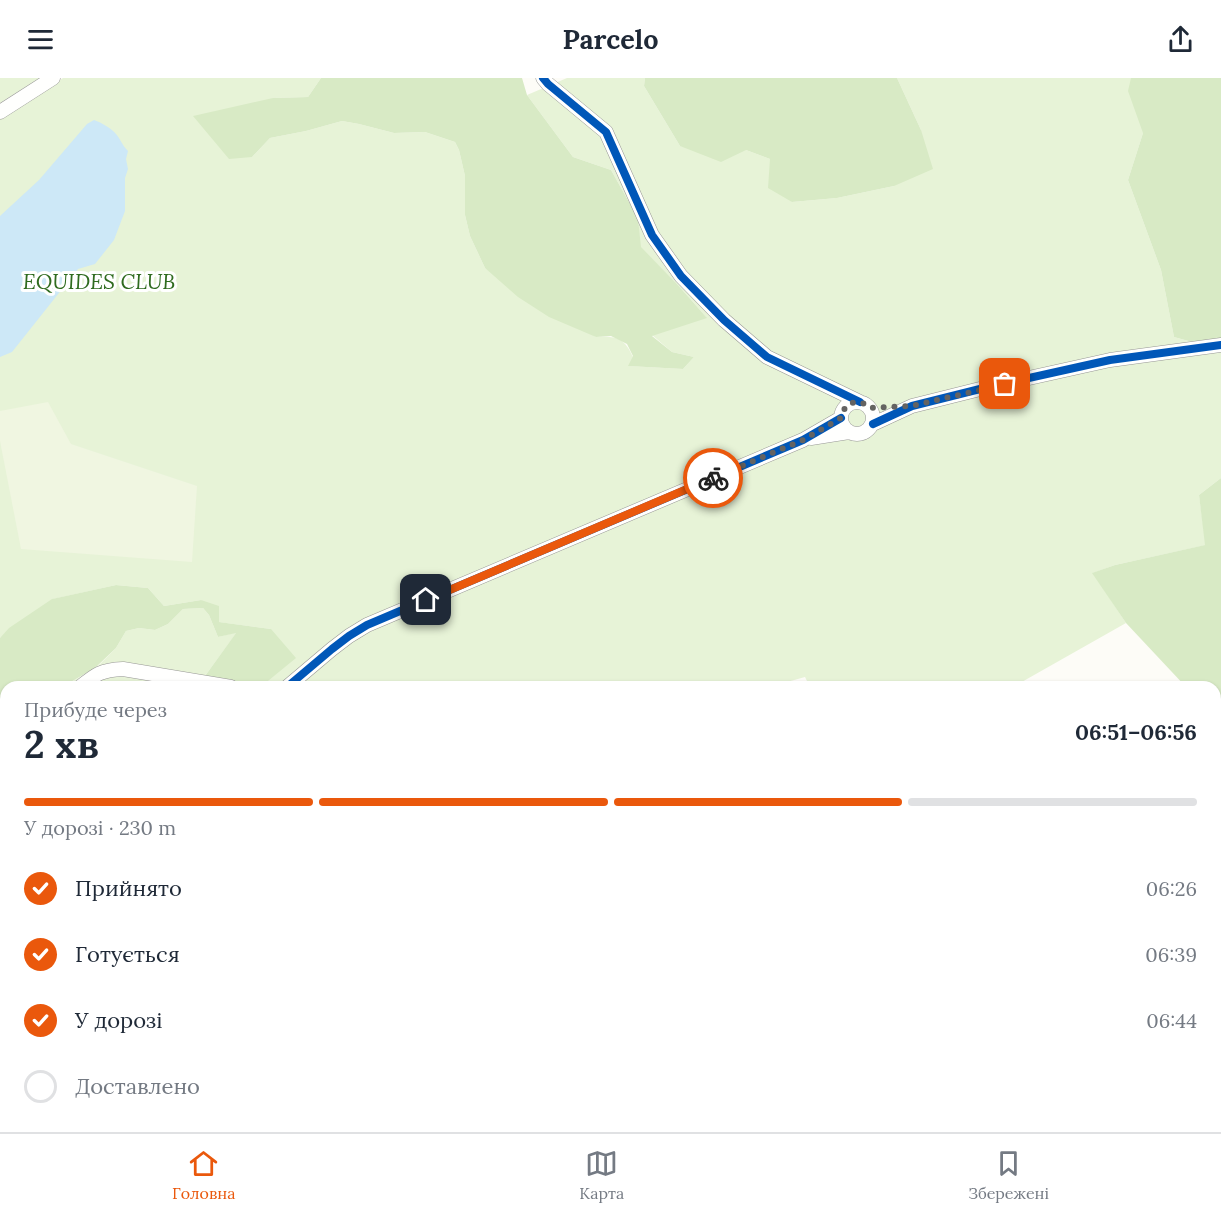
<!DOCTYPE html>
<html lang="uk">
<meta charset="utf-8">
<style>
:root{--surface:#fff;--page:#f2f2f3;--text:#1f2937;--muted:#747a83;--line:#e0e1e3;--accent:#ea580c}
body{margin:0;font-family:Lora,serif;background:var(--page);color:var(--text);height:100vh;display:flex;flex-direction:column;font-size:22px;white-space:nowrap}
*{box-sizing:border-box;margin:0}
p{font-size:20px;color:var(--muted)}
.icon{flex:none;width:33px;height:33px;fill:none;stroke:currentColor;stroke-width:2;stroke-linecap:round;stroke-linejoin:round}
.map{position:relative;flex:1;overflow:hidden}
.side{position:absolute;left:0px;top:603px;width:1221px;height:452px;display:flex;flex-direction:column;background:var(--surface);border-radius:18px 18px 0 0;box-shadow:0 2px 4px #0004}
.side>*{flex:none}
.pin{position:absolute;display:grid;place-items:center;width:51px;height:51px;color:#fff;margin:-26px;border-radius:12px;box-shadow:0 3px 9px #0006}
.courier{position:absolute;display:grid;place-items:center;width:60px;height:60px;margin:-30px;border:4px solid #ea580c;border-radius:50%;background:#fff;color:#222;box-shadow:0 2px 8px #0007}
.headline em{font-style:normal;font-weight:700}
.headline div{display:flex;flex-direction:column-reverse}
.headline{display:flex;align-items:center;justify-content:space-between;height:102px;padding:0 24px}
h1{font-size:39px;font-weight:700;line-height:45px}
.bar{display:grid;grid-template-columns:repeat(4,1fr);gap:9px 6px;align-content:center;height:72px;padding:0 24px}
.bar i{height:8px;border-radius:4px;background:var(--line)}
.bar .active{background:var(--accent)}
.bar p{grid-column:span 4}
ol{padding:0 24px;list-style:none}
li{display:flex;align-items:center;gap:18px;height:66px}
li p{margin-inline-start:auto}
li .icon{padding:6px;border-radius:50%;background:var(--accent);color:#fff;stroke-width:4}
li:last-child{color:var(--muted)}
li i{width:33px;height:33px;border:3px solid var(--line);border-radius:50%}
header{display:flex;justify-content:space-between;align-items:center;height:78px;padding:0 24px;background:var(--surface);font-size:27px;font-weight:700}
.tabs{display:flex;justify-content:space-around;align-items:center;height:84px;border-top:2px solid var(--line);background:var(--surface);font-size:16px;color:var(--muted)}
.tabs a{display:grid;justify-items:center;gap:3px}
.tabs .active{color:var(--accent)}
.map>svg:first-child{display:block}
.green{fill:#e7f3d7}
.forest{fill:#d8eac5}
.pitch{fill:#f0f6e1}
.water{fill:#cde8f7}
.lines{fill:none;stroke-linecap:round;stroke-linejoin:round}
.minor-casing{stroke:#979795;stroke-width:15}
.minor{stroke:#fffffe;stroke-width:14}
.cycleway-casing{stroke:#fff;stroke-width:11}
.cycleway{stroke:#0057b8;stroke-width:8}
.done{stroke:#646362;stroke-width:6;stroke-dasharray:0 10.8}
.route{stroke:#ea580c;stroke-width:8}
.labels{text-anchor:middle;stroke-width:6;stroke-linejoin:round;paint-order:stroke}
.park-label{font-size:21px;font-style:italic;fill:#2f6b1f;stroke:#fff}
</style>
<header><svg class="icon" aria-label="menu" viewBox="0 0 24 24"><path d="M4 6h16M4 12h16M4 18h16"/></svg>Parcelo<svg class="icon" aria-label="share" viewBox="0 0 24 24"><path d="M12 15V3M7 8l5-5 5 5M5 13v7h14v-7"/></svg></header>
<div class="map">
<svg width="1221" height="1054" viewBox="0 0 1221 1054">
<rect width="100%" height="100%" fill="#fdfcf7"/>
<path class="green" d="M0,0H40L0,25Z
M63,0H321L308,19L273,20L252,79L270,60L306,53L342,43L359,46L394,55L425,54L455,64L459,72L465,98V137L470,158L485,190L596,259C616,258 624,259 633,279L629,288L683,291L694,279L672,274L652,257L706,239L677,206L640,169L638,140L611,92L573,79L527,17L567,0H645L644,8L680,68L746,72L770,81L792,124L837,120L894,108L921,52L897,0H1142L1143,55L1128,102L1161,192L1174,259L1221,272V400L1199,417L1206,467L1115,487L1093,495L1126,545L1013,609H810L805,599L769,609H62L96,590L116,570L126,553L139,550L155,552L168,546L183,531L203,530L209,537L218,559L237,554L205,598L271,551L218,544L201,522L164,528L148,510L116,507L53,521L0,560V41Z
M6,642V801L0,805V645Z"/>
<path class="forest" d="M321,0H522L527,17L573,79L611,92L638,140L641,169L677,206L707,240L652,258L672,274L694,279L683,291L628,288L633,278L627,266L611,258L596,259L549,239L518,219L485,190L470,158L465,137V98L459,72L455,64L425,54L394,55L359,46L342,43L306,53L270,60L252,79L229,81L193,38L273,20L308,19Z
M645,0H897L921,52L933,91L894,108L837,120L792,124L768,110L770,81L746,72L721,84L680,68L644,8Z
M1131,0H1221V272L1174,259L1161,192L1128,102L1143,55L1128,13Z
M1221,400V662L1215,653V609H1186L1126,545L1092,495L1115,487L1205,467L1199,417Z
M116,507L148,510L164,528L201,522L219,528V544L271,551L296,580L263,607L205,598L236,555L218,559L209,537L203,530L183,531L168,546L155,552L139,550L126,553L116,570L95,590L62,609H6V642L0,645V560L9,550L52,521Z
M1221,688V735L1215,700Z
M1221,794V881L1215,839V806Z
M1221,886V1054H1185V1049L1215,1048V890Z
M6,908V977L0,978V909Z"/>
<path class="pitch" d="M48,324L71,366L197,408L192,484L21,471L0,363V333Z"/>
<path class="water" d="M94,42C102,45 111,50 116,56C121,62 122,67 128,73L126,81L128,91L125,100V133L114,162L95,186L78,191L12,274L0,279V138L39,102L87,46Z"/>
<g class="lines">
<defs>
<path id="minor" d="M543,0L548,6L606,54L652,157L681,198L724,242L767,279L860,324
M0,34L53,0
M841 340a16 16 0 1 1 32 0a16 16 0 1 1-32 0Z
M873,346L912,328L984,310L1110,282L1221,267
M811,360L849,354
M80,609C96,596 101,592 123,591L231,609
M287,609L332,571L349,558L367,547L803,362L841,340
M0,724L6,723
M0,898L6,899
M863,1048L877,1054
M251,1054L272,1048
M908,1054L917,1048"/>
</defs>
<use href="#minor" class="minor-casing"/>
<use href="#minor" class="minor"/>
<defs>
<path id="cycleway" d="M543,0L548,6L606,54L652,157L681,198L724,242L767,279L860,324
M873,346L912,328L984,310L1110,282L1221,267
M287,609L332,571L349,558L367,547L803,362L841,340"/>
</defs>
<use href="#cycleway" class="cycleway-casing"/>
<use href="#cycleway" class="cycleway"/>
</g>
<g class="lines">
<path class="done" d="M713,400L803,362L841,340C844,324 858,319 870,330L912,328L1005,306"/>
<path class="route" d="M426,522L713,400"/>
</g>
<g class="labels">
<g class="park-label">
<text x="99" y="211">EQUIDES CLUB</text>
</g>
</g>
</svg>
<div class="pin" style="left:1005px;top:306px;background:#ea580c"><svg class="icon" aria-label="bag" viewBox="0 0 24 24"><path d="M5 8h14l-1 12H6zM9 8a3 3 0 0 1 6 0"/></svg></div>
<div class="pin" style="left:426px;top:522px;background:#1f2937"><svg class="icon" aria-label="home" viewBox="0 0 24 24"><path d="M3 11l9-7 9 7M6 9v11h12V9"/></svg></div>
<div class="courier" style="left:713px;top:400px"><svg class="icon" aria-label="bike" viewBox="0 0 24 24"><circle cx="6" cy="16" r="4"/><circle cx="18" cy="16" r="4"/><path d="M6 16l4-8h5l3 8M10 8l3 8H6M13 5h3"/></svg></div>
<section class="side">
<div class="headline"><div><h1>2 хв</h1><p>Прибуде через</p></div><em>06:51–06:56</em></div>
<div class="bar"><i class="active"></i><i class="active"></i><i class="active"></i><i></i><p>У дорозі · 230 m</p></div>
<ol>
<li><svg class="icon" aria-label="check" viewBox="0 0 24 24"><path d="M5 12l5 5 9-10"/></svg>Прийнято<p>06:26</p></li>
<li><svg class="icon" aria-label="check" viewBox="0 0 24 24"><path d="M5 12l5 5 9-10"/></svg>Готується<p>06:39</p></li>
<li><svg class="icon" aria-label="check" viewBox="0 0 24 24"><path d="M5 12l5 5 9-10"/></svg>У дорозі<p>06:44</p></li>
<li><i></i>Доставлено</li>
</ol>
</section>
</div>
<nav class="tabs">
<a class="active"><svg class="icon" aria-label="home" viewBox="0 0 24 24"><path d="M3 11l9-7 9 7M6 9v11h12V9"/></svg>Головна</a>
<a><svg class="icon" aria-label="map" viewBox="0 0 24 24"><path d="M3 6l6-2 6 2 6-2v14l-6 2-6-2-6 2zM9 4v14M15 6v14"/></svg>Карта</a>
<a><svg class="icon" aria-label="saved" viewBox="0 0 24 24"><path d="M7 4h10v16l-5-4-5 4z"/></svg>Збережені</a>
</nav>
